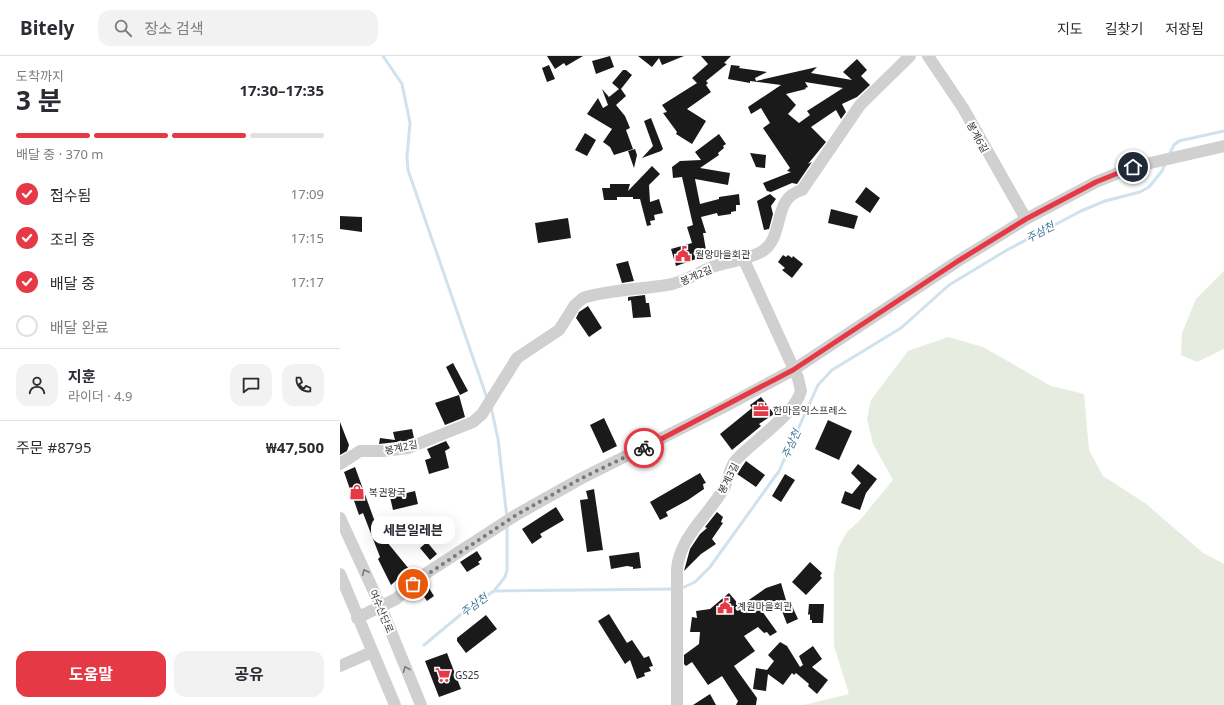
<!DOCTYPE html>
<html lang="ko">
<meta charset="utf-8">
<style>
:root{--surface:#fff;--page:#f2f2f3;--text:#2b2b33;--muted:#7c7c81;--line:#e1e1e2;--accent:#e63946}
body{margin:0;font-family:"Noto Sans","Noto Sans KR",sans-serif;background:var(--page);color:var(--text);height:100vh;display:flex;flex-direction:column;font-size:15px;white-space:nowrap}
*{box-sizing:border-box;margin:0}
p{font-size:13px;color:var(--muted)}
.icon{flex:none;width:22px;height:22px;fill:none;stroke:currentColor;stroke-width:2;stroke-linecap:round;stroke-linejoin:round}
.map{position:relative;flex:1;overflow:hidden}
.details{display:flex;flex-direction:column;background:var(--surface);width:340px}
.details>*{flex:none}
.pin{position:absolute;display:grid;place-items:center;width:34px;height:34px;color:#fff;margin:-17px;border:2px solid #fff;border-radius:50%;box-shadow:0 1px 4px #0007}
.courier{position:absolute;display:grid;place-items:center;width:40px;height:40px;margin:-20px;border:3px solid #e63946;border-radius:50%;background:#fff;color:#222;box-shadow:0 1px 5px #0007}
.bubble{position:absolute;height:28px;border-radius:12px;background:var(--surface);box-shadow:0 4px 16px #0002;font-size:13px;font-weight:700;line-height:28px;text-align:center}
.overview em{font-style:normal;font-weight:700}
.overview div{display:flex;flex-direction:column-reverse}
.overview{display:flex;align-items:center;justify-content:space-between;height:68px;padding:0 16px}
h1{font-size:26px;font-weight:700;line-height:30px}
.bar{display:grid;grid-template-columns:repeat(4,1fr);gap:6px 4px;align-content:center;height:48px;padding:0 16px}
.bar i{height:5px;border-radius:3px;background:var(--line)}
.bar .active{background:var(--accent)}
.bar p{grid-column:span 4}
.line{display:flex;align-items:center;gap:10px;padding:0 16px;border-top:1px solid var(--line)}
.line div{flex:1}
.round{display:grid;place-items:center;flex:none;width:42px;height:42px;border-radius:12px;background:var(--page)}
ol{padding:0 16px;list-style:none}
li{display:flex;align-items:center;gap:12px;height:44px}
li p{margin-inline-start:auto}
li .icon{padding:4px;border-radius:50%;background:var(--accent);color:#fff;stroke-width:4}
li:last-child{color:var(--muted)}
li i{width:22px;height:22px;border:2px solid var(--line);border-radius:50%}
.action{display:flex;gap:8px;margin-top:auto;padding:8px 16px}
.action a{flex:1;height:46px;border-radius:12px;background:var(--accent);color:#fff;font-size:16px;font-weight:700;line-height:46px;text-align:center}
.action a+a{background:var(--page);color:var(--text)}
header{display:flex;align-items:center;gap:24px;box-sizing:border-box;height:56px;padding:0 20px;background:var(--surface);border-bottom:1px solid var(--line)}
header strong{font-size:19px}
nav{display:flex;gap:22px;margin-inline-start:auto;font-size:14px}
.search{width:280px;height:36px;background:var(--page);display:flex;align-items:center;gap:10px;box-sizing:border-box;padding:0 14px;border-radius:12px;color:var(--muted);font-size:15px}
main{display:flex;flex:1;min-height:0}
.map>svg:first-child{display:block}
.green{fill:#e6ecdf}
.lines{fill:none;stroke-linecap:round;stroke-linejoin:round}
.stream{stroke:#cfe2ee;stroke-width:3}
.building{fill:#1a1a1a;fill-rule:evenodd}
.minor{stroke:#d0d0d0;stroke-width:12}
.oneway{stroke:#7a7a7a}
.done{stroke:#7a7a7a;stroke-width:4;stroke-dasharray:0 7.2}
.route{stroke:#e63946;stroke-width:5}
.labels{text-anchor:middle;stroke-width:4;stroke-linejoin:round;paint-order:stroke}
.street-label{font-size:10px;fill:#333;stroke:#fff}
.poi-label{font-size:10px;fill:#333;stroke:#fff;text-anchor:start}
.water-label{font-size:11px;font-style:italic;fill:#3f7597;stroke:#fff}
</style>
<header>
<strong>Bitely</strong>
<div class="search"><svg class="icon" aria-label="search" viewBox="0 0 24 24"><circle cx="10" cy="10" r="6"/><path d="M15 15l6 6"/></svg>장소 검색</div>
<nav><a>지도</a><a>길찾기</a><a>저장됨</a></nav>
</header>
<main>
<section class="details">
<div class="overview"><div><h1>3 분</h1><p>도착까지</p></div><em>17:30–17:35</em></div>
<div class="bar"><i class="active"></i><i class="active"></i><i class="active"></i><i></i><p>배달 중 · 370 m</p></div>
<ol>
<li><svg class="icon" aria-label="check" viewBox="0 0 24 24"><path d="M5 12l5 5 9-10"/></svg>접수됨<p>17:09</p></li>
<li><svg class="icon" aria-label="check" viewBox="0 0 24 24"><path d="M5 12l5 5 9-10"/></svg>조리 중<p>17:15</p></li>
<li><svg class="icon" aria-label="check" viewBox="0 0 24 24"><path d="M5 12l5 5 9-10"/></svg>배달 중<p>17:17</p></li>
<li><i></i>배달 완료</li>
</ol>
<div class="line" style="height:72px"><a class="round"><svg class="icon" aria-label="person" viewBox="0 0 24 24"><circle cx="12" cy="8" r="4"/><path d="M4 21q1-7 8-7t8 7"/></svg></a><div><b>지훈</b><p>라이더 · 4.9</p></div><a class="round"><svg class="icon" aria-label="chat" viewBox="0 0 24 24"><path d="M4 5h16v11H9l-5 4z"/></svg></a><a class="round"><svg class="icon" aria-label="phone" viewBox="0 0 24 24"><path d="M5 4h4l2 5-3 2q2 4 5 5l2-3 5 2v4C11 20 4 13 5 4z"/></svg></a></div>
<div class="line" style="height:52px"><div>주문 #8795</div><b>₩47,500</b></div>
<div class="action"><a>도움말</a><a>공유</a></div>
</section>
<div class="map">
<svg width="884" height="649" viewBox="0 0 884 649">
<rect width="100%" height="100%" fill="#fff"/>
<path class="green" d="M884,215V293L857,306L841,299L842,277L856,243Z
M608,281L643,291L711,330L744,338L749,394L763,420L805,447L863,497L884,508V649H464L509,638L494,590V518L498,492L507,476L520,464L553,424L533,388L527,363L531,344L568,295Z"/>
<g class="lines">
<path class="stream" d="M43,0L62,28L70,67L67,101L68,114L147,342
M829,99L834,89L839,85L884,75
M151,351L158,383L167,462
M340,533L355,526L370,511L439,415L478,329L492,314L561,272L609,229L667,194L741,155L765,145L800,136L809,131L822,115L826,106
M154,535L165,521L167,514V469
M84,589L131,550L154,535L334,533"/>
</g>
<path class="building" d="M207,0H243L226,10L224,7L215,13Z
M270,0L274,11L256,18L252,5Z
M298,0H344L322,9L319,2L312,11Z
M361,0H391L384,7L387,8L366,25L368,27L366,29L371,36L347,53L366,65L352,88L336,78L337,76L323,57L327,56L322,49L357,27L352,22L368,8Z
M517,3L527,14L521,20L530,29L517,41L502,48L506,56L501,63L496,54L471,71L486,86L468,108L472,106L457,128L452,127L431,136L427,135L423,127L451,116L447,115L450,112L423,72L430,67L421,52L411,58L408,51L441,29L410,25V27L388,23L391,9L400,10L399,12L427,16L415,22L416,25L477,11L471,17L512,24L503,16ZM465,26L503,32L467,55L470,59L459,67L448,58L456,49L446,38L466,33L465,32L468,31Z
M209,9L215,23L207,26L202,12Z
M283,14H286L292,19L281,33L286,40L276,49L285,60L290,72L286,74L293,93L274,99L270,91L263,86L272,73L247,58L258,42L263,52L268,49L262,33L269,41L279,33L272,27Z
M311,62L323,93L321,95L302,102L313,90L304,65Z
M245,77L256,84L247,100L235,94Z
M379,78L386,88L383,90L384,92L378,97L379,99L360,112L390,117L388,129L355,123L360,148L379,143V141L399,138L400,149H396V155L391,156V158L378,160L377,157L361,161L366,177H363L366,194L354,197L356,203L336,210L331,193L352,187L347,171L353,169L342,121L333,122L332,111L340,105L361,104L355,96Z
M295,93L297,99L294,112L288,95Z
M410,97L426,99L425,112L416,111Z
M312,110L320,118L309,129L310,146L319,143L323,157L314,159L315,164L310,165L311,169L307,170L300,143H293V141H277V144H264L262,132H270V128H290L288,135Z
M526,131L540,142L530,157L515,146Z
M430,138L436,143L431,150L433,158L429,173L424,174L417,145Z
M491,153L518,160L514,173L488,167Z
M0,160L22,161V176L0,173Z
M228,162L231,182L198,187L195,167Z
M443,199L446,201L448,199L452,202L453,200L463,208L452,222L442,214L445,212L438,206Z
M288,205L294,225L282,227L276,208Z
M305,239L306,247H309L311,261L293,262L291,244L288,245V241Z
M248,250L262,272L249,281L236,262L239,256Z
M113,307L128,335L120,339L106,311Z
M119,339L125,361L105,369L95,347Z
M421,341L434,358L419,368L421,370L392,394L380,378L412,352L410,349Z
M264,362L277,390L263,397L250,369Z
M488,364L512,375L499,404L475,393Z
M0,366L9,389L7,395L0,399Z
M72,373L74,382L66,385L39,388L40,382L55,384L53,376Z
M106,385L110,392L105,395L109,412L89,418L85,404L91,402L87,393Z
M406,405L425,419L416,431L397,418Z
M518,408L537,423L526,437L520,454L501,447L505,435L512,438L521,427L511,417Z
M15,411L35,466L44,462L52,484L47,486L69,513L51,529L38,503L40,501L23,457L19,459L4,416Z
M360,417L366,427L363,428L364,433L348,444L326,456L328,460L320,464L310,446Z
M445,418L455,424L441,446L432,440Z
M254,433L263,494L247,496L240,444L248,443L246,435Z
M75,435L78,448L53,454L50,441Z
M216,451L224,464L200,478L202,481L192,488L182,473Z
M377,456L383,461L381,466L383,467L372,483L376,488L361,498L344,515L350,493L360,478L367,472L365,471Z
M87,486L97,498L90,504L80,492Z
M137,495L142,503L138,506L140,508L127,516L120,506Z
M299,496L301,512L293,513V511L287,510L271,513L269,500Z
M470,506L482,517L480,520L482,522L466,539L452,526Z
M441,527L448,551L452,550L458,563L447,568L440,550L422,555L437,576L430,580L427,576L424,577L418,571L404,580L415,595L394,610L417,642L416,649H396L398,645L382,620L368,629L352,606L346,610L344,608V599L359,588L360,576H350L352,561L357,562L356,555L370,553L389,537L400,550L426,532Z
M87,529L94,540L87,545L80,535Z
M469,548H484L483,567H472V564H470V558L468,559Z
M269,558L287,587L292,584L304,602L309,600L313,610L309,611L311,615L304,617L305,620L297,623L290,604L285,608L258,565Z
M146,559L157,573L126,597L117,585V582Z
M440,586L447,590L460,611L463,609L459,600L473,590L482,603L472,611L488,624L477,638L468,630L469,628L456,617L454,619L452,617L443,629L428,618L426,635L413,633L416,612L427,614L434,605L428,599Z
M107,597L121,633L99,641L85,605Z
M370,638L376,649H353Z"/>
<g class="lines">
<path class="minor" d="M588,0L623,52L686,163
M0,408L20,395H43L68,392L133,366L142,358L177,302L219,274L235,249L243,242C264,234 303,233 327,229C343,227 357,217 372,211C389,205 404,205 421,196C446,182 431,142 462,134L520,49L570,0
M0,462L41,551L81,649
M0,518L55,649
M17,562L56,543L82,520L176,459L242,422L382,352L453,314L618,205L686,163L756,126L793,111L884,90
M0,610L32,596
M337,649V513C340,480 369,459 384,432C389,423 389,412 396,404C412,386 455,358 461,335L458,322L404,204"/>
</g>
<defs><path id="oneway-chevron" d="M-2-3.5L2.5 0L-2 3.5" fill="none" stroke-width="1.6" stroke-linecap="round" stroke-linejoin="round"/></defs>
<g class="oneway">
<use href="#oneway-chevron" transform="translate(25 516) rotate(-115)"/>
<use href="#oneway-chevron" transform="translate(66 613) rotate(-112)"/>
</g>
<g class="lines">
<path class="done" d="M73,528L176,459L242,422L304,392"/>
<path class="route" d="M304,392L453,314L618,205L686,163L756,126L793,111"/>
</g>
<defs>
<symbol id="civic-bare" viewBox="-9 -9 18 18"><path d="M-.6-6.5H3V-4.5H.6V-3L4-1V1h2V6H-6V1h2V-1L-.6-3ZM-1.2 2.5V6h2.4V2.5Z" fill="#e63946" stroke="#fff" stroke-width="2.5" paint-order="stroke"/></symbol>
<symbol id="office-bare" viewBox="-9 -9 18 18"><path d="M-6-3h4V-5.5h4V-3h4V5H-6ZM-1-4.5V-3h2v-1.5ZM-6 0V1H6V0Z" fill="#e63946" stroke="#fff" stroke-width="2.5" paint-order="stroke"/></symbol>
<symbol id="shop-bare" viewBox="-9 -9 18 18"><path d="M-5-2.5h2.3a2.7 3.5 0 0 1 5.4 0H5L5.5 6h-11ZM-1.5-2.5h3a1.5 2.3 0 0 0-3 0Z" fill="#e63946" stroke="#fff" stroke-width="2.5" paint-order="stroke"/></symbol>
<symbol id="supermarket-bare" viewBox="-9 -9 18 18"><path d="M-6-5.5h2.5l.6 2H6L4.5 2H-2.5L-4.4-4H-6ZM-1.5 3.2a1.3 1.3 0 1 0 .1 0ZM3 3.2a1.3 1.3 0 1 0 .1 0Z" fill="#e63946" stroke="#fff" stroke-width="2.5" paint-order="stroke"/></symbol>
</defs>
<g fill-rule="evenodd">
<use href="#civic-bare" x="332" y="187" width="22" height="22"/>
<use href="#office-bare" x="410" y="343" width="22" height="22"/>
<use href="#shop-bare" x="6" y="425" width="22" height="22"/>
<use href="#civic-bare" x="374" y="539" width="22" height="22"/>
<use href="#supermarket-bare" x="92" y="608" width="22" height="22"/>
</g>
<g class="labels">
<g class="street-label">
<text transform="translate(638 81) rotate(61)" y="4">봉계6길</text>
<text transform="translate(356 219) rotate(-23)" y="4">봉계2길</text>
<text transform="translate(61 391) rotate(-12)" y="4">봉계2길</text>
<text transform="translate(388 422) rotate(-63)" y="4">봉계3길</text>
<text transform="translate(42 555) rotate(67)" y="4">여수산단로</text>
</g>
<g class="poi-label">
<text x="355" y="202">월앙마을회관</text>
<text x="433" y="358">한마음익스프레스</text>
<text x="29" y="440">복권왕국</text>
<text x="397" y="554">계원마을회관</text>
<text x="115" y="623">GS25</text>
</g>
<g class="water-label">
<text transform="translate(700 176) rotate(-28)" y="4">주삼천</text>
<text transform="translate(451 388) rotate(-66)" y="4">주삼천</text>
<text transform="translate(134 549) rotate(-36)" y="4">주삼천</text>
</g>
</g>
</svg>
<div class="pin" style="left:73px;top:528px;background:#ea580c"><svg class="icon" aria-label="bag" viewBox="0 0 24 24"><path d="M5 8h14l-1 12H6zM9 8a3 3 0 0 1 6 0"/></svg></div>
<div class="pin" style="left:793px;top:111px;background:#1f2937"><svg class="icon" aria-label="home" viewBox="0 0 24 24"><path d="M3 11l9-7 9 7M6 9v11h12V9"/></svg></div>
<div class="courier" style="left:304px;top:392px"><svg class="icon" aria-label="bike" viewBox="0 0 24 24"><circle cx="6" cy="16" r="4"/><circle cx="18" cy="16" r="4"/><path d="M6 16l4-8h5l3 8M10 8l3 8H6M13 5h3"/></svg></div>
<div class="bubble" style="left:31px;top:460px;width:84px">세븐일레븐</div>
</div>
</main>
